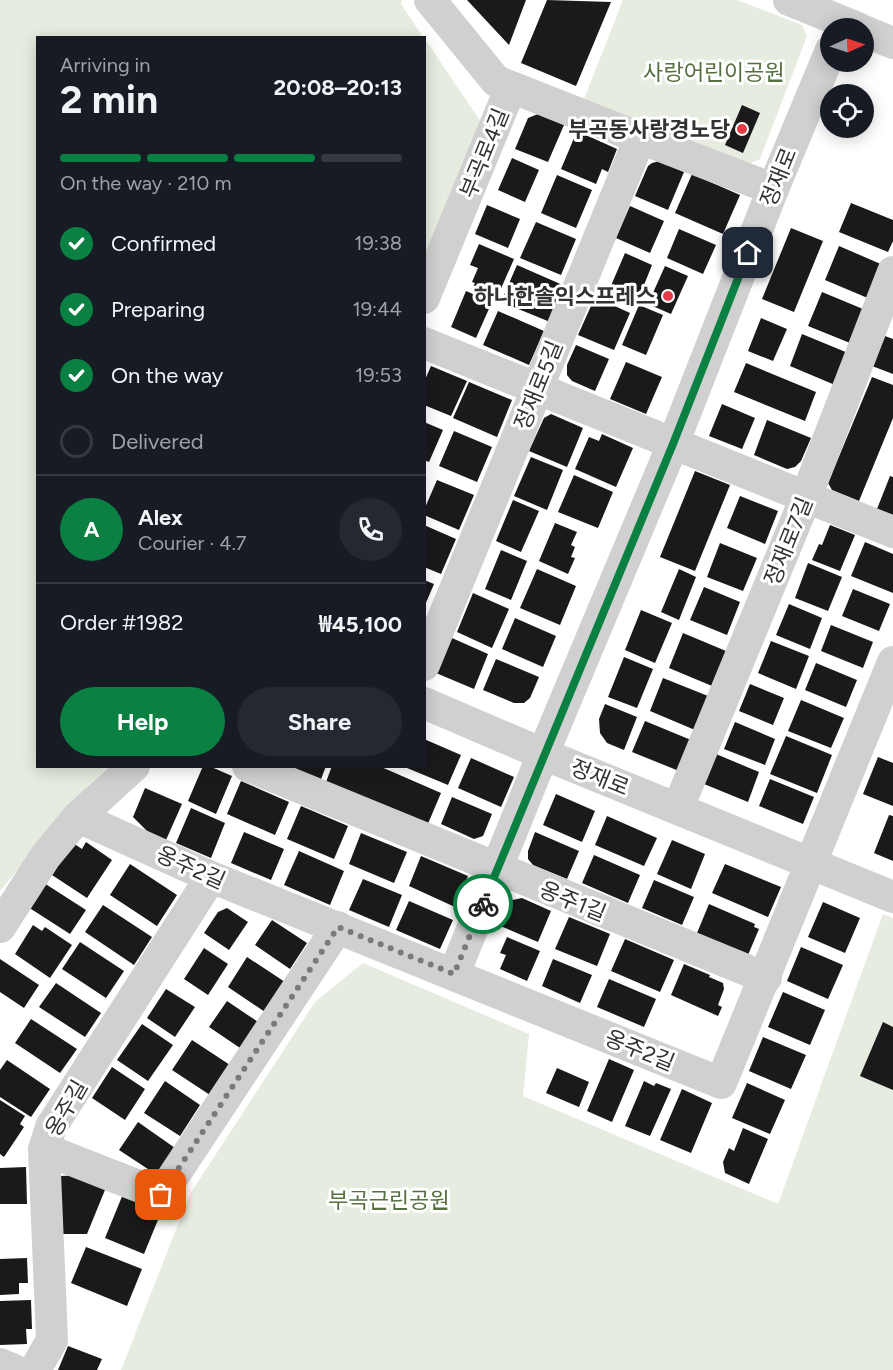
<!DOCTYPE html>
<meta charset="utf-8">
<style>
:root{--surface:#171b24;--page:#242831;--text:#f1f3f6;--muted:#9ea1a6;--line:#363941;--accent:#0b8043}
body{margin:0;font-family:Figtree,"Noto Sans KR",sans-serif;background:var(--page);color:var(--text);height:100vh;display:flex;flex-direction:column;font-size:22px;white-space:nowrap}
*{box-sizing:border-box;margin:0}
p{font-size:20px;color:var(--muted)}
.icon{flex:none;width:33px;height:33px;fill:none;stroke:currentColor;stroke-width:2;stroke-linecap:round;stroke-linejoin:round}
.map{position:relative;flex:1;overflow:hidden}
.side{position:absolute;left:36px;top:36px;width:390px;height:732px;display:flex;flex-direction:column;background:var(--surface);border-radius:0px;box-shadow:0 3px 15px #0003}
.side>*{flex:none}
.needle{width:39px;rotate:87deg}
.tools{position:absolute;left:820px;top:18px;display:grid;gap:12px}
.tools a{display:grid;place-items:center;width:54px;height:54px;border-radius:50%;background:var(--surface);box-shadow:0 3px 15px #0003;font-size:30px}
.pin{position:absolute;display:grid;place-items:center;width:51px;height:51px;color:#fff;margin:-26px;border-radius:12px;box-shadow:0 3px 9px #0006}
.courier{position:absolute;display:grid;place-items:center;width:60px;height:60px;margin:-30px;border:4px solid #0b8043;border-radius:50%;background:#fff;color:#222;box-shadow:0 2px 8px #0007}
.summary em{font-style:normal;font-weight:700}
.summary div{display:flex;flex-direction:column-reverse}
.summary{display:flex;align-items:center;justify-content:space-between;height:102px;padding:0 24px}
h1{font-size:39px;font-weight:700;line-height:45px}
.bar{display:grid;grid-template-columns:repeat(4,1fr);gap:9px 6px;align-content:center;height:72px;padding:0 24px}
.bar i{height:8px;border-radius:4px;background:var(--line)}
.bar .active{background:var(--accent)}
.bar p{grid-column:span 4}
.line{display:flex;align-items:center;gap:15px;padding:0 24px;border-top:2px solid var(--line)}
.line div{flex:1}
.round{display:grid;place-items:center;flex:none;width:63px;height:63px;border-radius:32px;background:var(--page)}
ol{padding:0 24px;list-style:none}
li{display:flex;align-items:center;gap:18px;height:66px}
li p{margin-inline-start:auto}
li .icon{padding:6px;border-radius:50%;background:var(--accent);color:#fff;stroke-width:4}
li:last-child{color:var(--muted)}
li i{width:33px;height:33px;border:3px solid var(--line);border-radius:50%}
.button{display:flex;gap:12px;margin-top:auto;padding:12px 24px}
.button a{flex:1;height:69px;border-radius:36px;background:var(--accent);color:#fff;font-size:24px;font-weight:700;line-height:69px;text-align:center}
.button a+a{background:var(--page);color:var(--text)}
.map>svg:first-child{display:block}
.green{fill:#e6ecdf}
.building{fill:#1a1a1a}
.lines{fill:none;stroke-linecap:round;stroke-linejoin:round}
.minor{stroke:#d0d0d0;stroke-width:32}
.done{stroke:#7a7a7a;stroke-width:6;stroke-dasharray:0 10.8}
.route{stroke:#0b8043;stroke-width:8}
.poi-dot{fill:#e63946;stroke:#fff;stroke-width:2}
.labels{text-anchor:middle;stroke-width:6;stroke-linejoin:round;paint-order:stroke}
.park-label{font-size:22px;fill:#56703f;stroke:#fff}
.poi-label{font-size:22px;font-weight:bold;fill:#333;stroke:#fff;text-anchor:end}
.street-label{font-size:22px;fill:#333;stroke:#fff}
</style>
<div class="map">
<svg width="893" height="1370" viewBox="0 0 893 1370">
<rect width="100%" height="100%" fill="#fff"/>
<path class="green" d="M0,0H402L401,4L423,37L38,38V766L108,767L89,785L0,891Z
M623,0H737L802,25L807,36L760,159L749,164L584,99Z
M425,39L481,122L425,254Z
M883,914L893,918V1370H121L190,1194L315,1002L363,963L529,1034L523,1096L778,1204Z"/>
<path class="building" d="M467,0H526L509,45Z
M547,0L611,2L576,86L521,63Z
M742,105L760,113L743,153L725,145Z
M538,114L564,125L548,162L515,149L528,118Z
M577,131L617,149L608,172L602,169L596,184L561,169Z
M512,158L539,170L525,202L498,190Z
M660,161L684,172L668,210L635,196L648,166L652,163Z
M692,174L740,195L723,234L675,213Z
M557,175L592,190L576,228L541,213Z
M851,203L893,220V241L888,252L839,232Z
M487,205L520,219L508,248L475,234Z
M630,206L664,221L650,253L616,238Z
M536,222L576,239L561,275L520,258Z
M791,228L823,241L794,312L762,299Z
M679,229L716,245L703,274L667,258Z
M479,244L514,259L496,300L472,289L475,283L472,282L478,268L470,265Z
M839,246L883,265L870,299L825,280Z
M625,253L652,265L638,300L610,288Z
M517,265L565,286L550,322L501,302Z
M665,266L688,276L671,314L648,304Z
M466,291L492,302L476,338L451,327Z
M822,292L863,309L850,343L808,326Z
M595,297L630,313L614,350L578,335Z
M639,305L663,315L646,355L622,345Z
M498,311L544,331L529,365L483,345Z
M761,318L787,329L773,361L748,351Z
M802,334L848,353L835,385L790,366Z
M885,336L893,339V374L872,366Z
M576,345L609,359L595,391L572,381L567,375V365Z
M626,362L662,377L646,414L610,399Z
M746,363L816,392L805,421L734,392Z
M431,366L467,381L451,416L424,405V382Z
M872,377L893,385V418L859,501L832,490L828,483Z
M469,382L512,400L497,437L453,418Z
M722,404L755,418L742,449L709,436Z
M551,414L583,428L567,467L529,451L544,418Z
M767,420L811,438L801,461L795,467L787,469L754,455Z
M424,422L443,430L429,462L424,460Z
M454,431L492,447L477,482L439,466Z
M602,434L633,448L616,487L575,469L589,437L599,441Z
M531,457L563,470L547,510L514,496Z
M695,471L730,485L695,571L660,557Z
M574,475L613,492L598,528L558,512Z
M890,476L893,477V515L877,509Z
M437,480L474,495L459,530L424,515V510Z
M740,496L778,511L765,544L727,528Z
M513,500L539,511L521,552L496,541Z
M555,523L577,532L571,545L575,547L571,557L575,558L568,574L539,561Z
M424,525L456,539L441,574L424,567Z
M830,525L855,535L840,571L812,560L819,544L822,545Z
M865,542L893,554V593L851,576Z
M720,543L757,558L743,591L707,577Z
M501,550L527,561L511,600L485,589Z
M808,563L842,577L828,611L795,598Z
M537,569L576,586L560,625L520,608Z
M679,569L696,577L679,620L661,612Z
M424,580L434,584L425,605H424Z
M704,587L740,602L727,635L690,620Z
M853,589L890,604L879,631L842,616Z
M473,593L509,609L492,648L457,632Z
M789,604L822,618L810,649L776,635Z
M641,610L672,623L655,663L625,650Z
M515,618L556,636L543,667L502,649Z
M831,625L873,642L863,668L821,651Z
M683,633L726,651L712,686L669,668Z
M452,638L488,654L474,689L436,673Z
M771,641L809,656L796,689L758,673Z
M624,657L653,669L637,708L608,697Z
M496,659L539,677L530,698L524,703H514L483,690Z
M816,663L857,680L846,707L805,690Z
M663,678L708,696L695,730L650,711Z
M750,684L784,698L773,725L739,711Z
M801,700L844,718L831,748L788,731Z
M605,704L637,717L624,750L607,743L600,733L599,719Z
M645,721L691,740L679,771L632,752Z
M735,722L775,739L765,765L724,749Z
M786,736L832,755L817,793L770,774Z
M424,739L461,755L448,785L407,768L424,766Z
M716,754L759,772L748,802L704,784Z
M878,757L893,763V806L863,794Z
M471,758L514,777L501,807L458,788Z
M203,766H209L232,776L216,814L188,801Z
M285,766H326L320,782Z
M332,766H379L441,793L427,826L326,782Z
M770,779L814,797L803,824L759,806Z
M241,781L289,802L275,835L227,814Z
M145,788L182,804L166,840L149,833L133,817Z
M556,794L595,811L582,842L543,825Z
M452,797L492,814L483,836L474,839L441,824Z
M301,806L348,826L334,859L287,839Z
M191,808L225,823L211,858L176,843Z
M889,815L893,816V861L874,853Z
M607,816L657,838L644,866L595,845Z
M244,832L284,849L271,880L231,863Z
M535,832L579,851L567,879L533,865L528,859V851Z
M361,833L407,852L394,883L349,864Z
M672,840L705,854L691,889L657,874Z
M86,842L112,860L87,898L52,875L73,843L82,849Z
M299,851L344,871L330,905L284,885Z
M594,855L640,875L628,903L582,883Z
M421,856L468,876L455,907L409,886Z
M130,864L177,895L157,926L110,895Z
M725,864L781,887L768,917L712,893Z
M363,879L402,895L389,927L349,910Z
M654,880L694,897L682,925L642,908Z
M44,883L86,910L70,934L28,907Z
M522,898L551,911L538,942L498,925L508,901Z
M409,901L453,920L440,949L396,930Z
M823,902L860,918L845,953L808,937Z
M709,904L755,924L754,927L759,929L748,955L697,933Z
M103,905L152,937L134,965L85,932Z
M227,908L248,922L229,950L204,933L218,912Z
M569,917L610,934L597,966L555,949Z
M272,920L307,943L290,969L255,945Z
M33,925L42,931L45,927L72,945L50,978L15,954Z
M507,937L540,951L527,981L500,969L506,955L500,953Z
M625,939L674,960L660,992L611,971Z
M80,942L124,971L106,998L62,969Z
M801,947L843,965L828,999L787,981Z
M204,948L228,964L208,995L184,979Z
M247,957L285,982L265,1012L228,987Z
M0,959L39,985L24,1008L0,992Z
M553,959L592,975L580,1003L542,986Z
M684,964L710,975L709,977L723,983L724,989L718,1005L722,1007L718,1016L671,995Z
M609,979L656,999L644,1027L597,1007Z
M56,983L101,1013L85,1037L39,1007Z
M166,989L195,1007L175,1037L147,1018Z
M783,992L825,1010L810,1045L768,1027Z
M227,1001L261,1024L243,1050L209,1027Z
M31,1019L77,1049L60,1073L15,1043Z
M883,1022L893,1027V1090L860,1076Z
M142,1024L173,1045L148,1081L117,1060Z
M763,1037L806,1055L791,1089L749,1071Z
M192,1040L230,1065L210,1095L172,1070Z
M609,1059L634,1070L612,1122L587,1111Z
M7,1060L50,1089L31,1117L0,1097V1070Z
M112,1067L145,1089L125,1120L92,1098Z
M557,1068L589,1082L579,1107L546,1093Z
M165,1081L200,1105L180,1136L144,1113Z
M644,1081L654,1086L656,1083L671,1089L650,1136L625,1126Z
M747,1083L785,1100L770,1134L732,1118Z
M682,1089L712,1103L691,1153L660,1140Z
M0,1100L25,1116L20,1124L24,1127L4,1157L0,1154Z
M138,1122L175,1148L157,1175L119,1150Z
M743,1128L768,1139L749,1184L725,1173L723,1162L729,1148L734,1151Z
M26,1167L27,1204H0V1168Z
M85,1175L107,1185L87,1234H62L60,1176Z
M123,1194L162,1210L144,1254L105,1238Z
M86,1247L142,1269L127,1306L71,1283Z
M27,1258L28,1283H19V1294L0,1295V1259Z
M31,1300L32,1329H26L27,1344L0,1345V1301Z
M68,1346L102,1359L97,1370H58Z"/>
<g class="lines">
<path class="minor" d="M789,0L858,28
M864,31L893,43
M831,50L773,189L673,444L543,754L893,897
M511,87L640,138
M424,298L511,87L496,81L430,0
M424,343L893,532
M424,665L640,138L773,189
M424,703L543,754L454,974
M248,766L766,978
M678,808L806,497L893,272
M78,817L211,877L721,1083L893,662
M0,927L45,857L78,817L134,766
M44,1149L161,1195L338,927
M0,1364L14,1370
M35,1370L52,1340L44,1149L51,1127L211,877"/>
</g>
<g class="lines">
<path class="done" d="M161,1195L338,927L454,974L483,904"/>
<path class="route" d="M483,904L673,444L748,253"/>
</g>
<g class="poi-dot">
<circle cx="742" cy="129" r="6"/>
<circle cx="668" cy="296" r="6"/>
</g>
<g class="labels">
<g class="park-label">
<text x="714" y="80">사랑어린이공원</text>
<text x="389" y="1208">부곡근린공원</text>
</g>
<g class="poi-label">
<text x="730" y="137">부곡동사랑경노당</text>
<text x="656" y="304">하나한솔익스프레스</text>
</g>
<g class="street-label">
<text transform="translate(484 153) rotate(-68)" y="8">부곡로4길</text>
<text transform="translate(778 177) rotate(-68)" y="8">정재로</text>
<text transform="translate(538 385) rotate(-68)" y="8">정재로5길</text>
<text transform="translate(788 541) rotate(-68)" y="8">정재로7길</text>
<text transform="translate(600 777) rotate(22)" y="8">정재로</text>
<text transform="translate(191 867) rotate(24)" y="8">옹주2길</text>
<text transform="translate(573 901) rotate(22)" y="8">옹주1길</text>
<text transform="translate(640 1050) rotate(22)" y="8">옹주2길</text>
<text transform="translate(66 1108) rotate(-60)" y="8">옹주길</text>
</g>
</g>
</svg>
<div class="tools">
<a><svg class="needle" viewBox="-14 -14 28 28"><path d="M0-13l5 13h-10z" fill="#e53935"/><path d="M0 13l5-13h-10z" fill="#9ea1a6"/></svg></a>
<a><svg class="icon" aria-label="locate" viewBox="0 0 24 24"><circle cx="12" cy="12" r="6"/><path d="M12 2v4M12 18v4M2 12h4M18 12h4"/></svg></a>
</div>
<div class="pin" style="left:161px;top:1195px;background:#ea580c"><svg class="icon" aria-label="bag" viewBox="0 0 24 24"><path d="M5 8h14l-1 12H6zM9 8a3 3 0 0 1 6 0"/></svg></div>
<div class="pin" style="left:748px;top:253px;background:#1f2937"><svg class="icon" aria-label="home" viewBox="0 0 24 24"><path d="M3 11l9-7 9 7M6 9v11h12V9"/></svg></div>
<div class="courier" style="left:483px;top:904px"><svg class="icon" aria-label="bike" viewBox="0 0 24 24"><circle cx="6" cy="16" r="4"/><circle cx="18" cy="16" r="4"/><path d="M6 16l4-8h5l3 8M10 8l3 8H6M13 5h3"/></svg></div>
<section class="side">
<div class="summary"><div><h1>2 min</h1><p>Arriving in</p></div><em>20:08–20:13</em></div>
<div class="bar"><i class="active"></i><i class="active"></i><i class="active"></i><i></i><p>On the way · 210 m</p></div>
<ol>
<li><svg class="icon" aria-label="check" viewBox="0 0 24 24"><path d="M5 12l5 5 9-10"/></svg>Confirmed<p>19:38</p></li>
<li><svg class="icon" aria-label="check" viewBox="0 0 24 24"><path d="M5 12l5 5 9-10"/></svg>Preparing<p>19:44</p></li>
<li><svg class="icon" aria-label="check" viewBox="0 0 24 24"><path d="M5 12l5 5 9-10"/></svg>On the way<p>19:53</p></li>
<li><i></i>Delivered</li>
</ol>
<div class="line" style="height:108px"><b class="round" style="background:var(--accent);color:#fff">A</b><div><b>Alex</b><p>Courier · 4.7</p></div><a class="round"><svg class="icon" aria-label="phone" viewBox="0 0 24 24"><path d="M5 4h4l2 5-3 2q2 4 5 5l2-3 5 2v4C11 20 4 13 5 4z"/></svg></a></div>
<div class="line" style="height:78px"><div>Order #1982</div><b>₩45,100</b></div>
<div class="button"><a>Help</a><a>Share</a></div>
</section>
</div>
